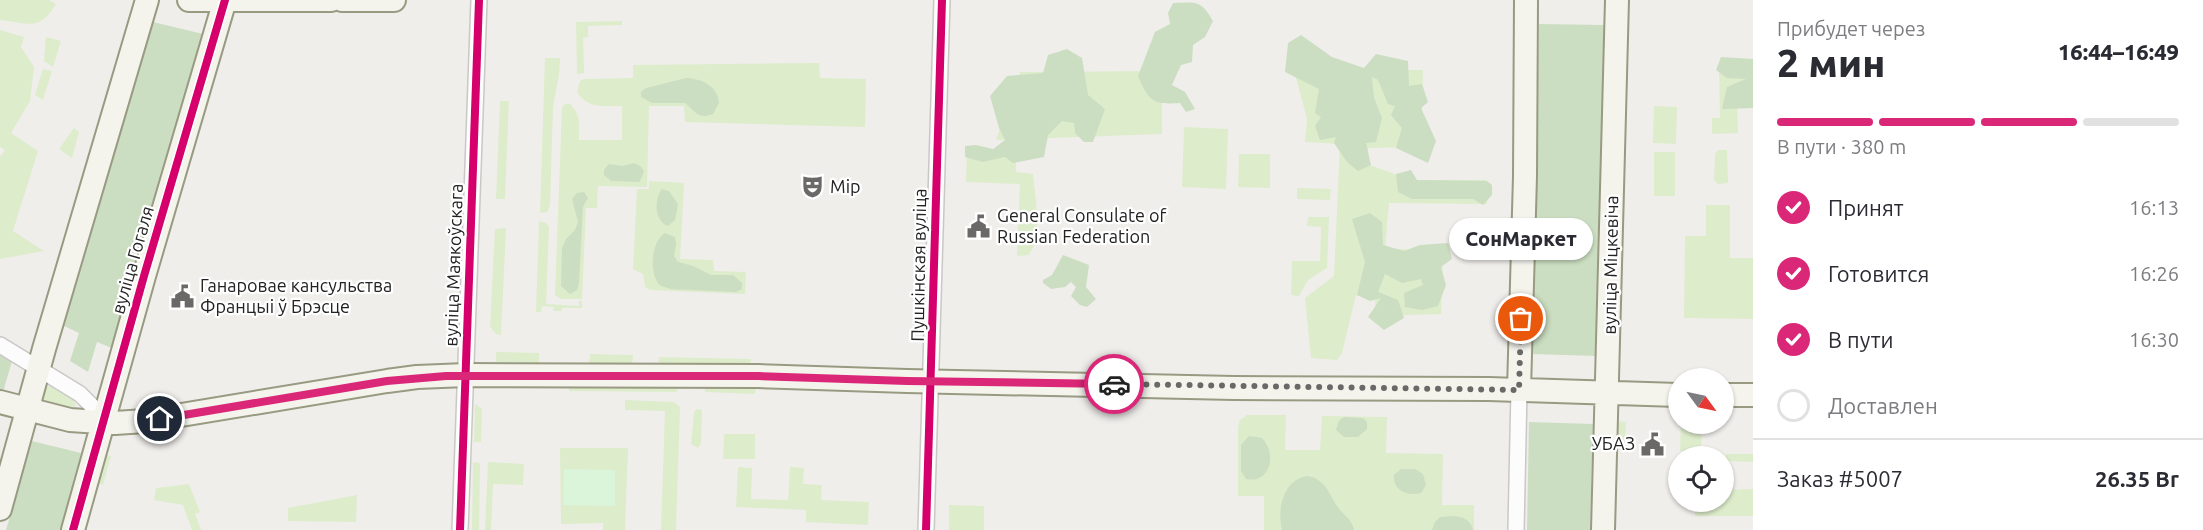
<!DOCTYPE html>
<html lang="ru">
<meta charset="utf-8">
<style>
:root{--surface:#fff;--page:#f7f7f7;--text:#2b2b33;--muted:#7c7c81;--line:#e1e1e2;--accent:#db2777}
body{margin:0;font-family:Ubuntu,sans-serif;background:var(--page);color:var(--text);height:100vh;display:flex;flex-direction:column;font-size:22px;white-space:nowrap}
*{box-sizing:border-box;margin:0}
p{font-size:20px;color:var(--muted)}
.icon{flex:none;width:33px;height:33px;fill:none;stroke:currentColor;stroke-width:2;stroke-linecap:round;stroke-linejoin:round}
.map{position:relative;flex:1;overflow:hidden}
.panel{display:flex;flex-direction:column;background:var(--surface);width:450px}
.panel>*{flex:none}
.needle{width:39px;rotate:123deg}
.tools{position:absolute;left:1668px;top:368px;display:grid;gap:12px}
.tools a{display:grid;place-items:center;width:66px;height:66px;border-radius:50%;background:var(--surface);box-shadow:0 2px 4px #0004;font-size:30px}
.pin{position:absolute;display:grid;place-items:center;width:51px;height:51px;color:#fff;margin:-26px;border:3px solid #fff;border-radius:50%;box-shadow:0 2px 6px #0007}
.courier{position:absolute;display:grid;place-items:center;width:60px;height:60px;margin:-30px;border:4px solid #db2777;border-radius:50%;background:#fff;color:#222;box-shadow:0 2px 8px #0007}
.bubble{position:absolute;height:42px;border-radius:21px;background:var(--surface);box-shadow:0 2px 4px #0004;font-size:20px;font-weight:800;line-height:42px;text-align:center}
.summary em{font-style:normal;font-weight:800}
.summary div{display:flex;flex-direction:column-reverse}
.summary{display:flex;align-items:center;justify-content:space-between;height:102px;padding:0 24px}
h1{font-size:39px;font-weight:800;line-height:45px}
.bar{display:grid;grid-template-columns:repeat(4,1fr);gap:9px 6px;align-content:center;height:72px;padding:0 24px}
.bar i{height:8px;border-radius:4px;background:var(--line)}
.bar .active{background:var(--accent)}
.bar p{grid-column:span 4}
.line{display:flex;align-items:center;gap:15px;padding:0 24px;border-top:2px solid var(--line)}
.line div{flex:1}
ol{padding:0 24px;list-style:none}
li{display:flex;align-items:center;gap:18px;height:66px}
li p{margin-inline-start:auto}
li .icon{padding:6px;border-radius:50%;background:var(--accent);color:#fff;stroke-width:4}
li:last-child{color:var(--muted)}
li i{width:33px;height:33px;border:3px solid var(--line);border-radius:50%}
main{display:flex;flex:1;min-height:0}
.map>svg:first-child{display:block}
.grass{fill:#ddeccb}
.forest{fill:#cbdec1}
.park{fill:#daf5da}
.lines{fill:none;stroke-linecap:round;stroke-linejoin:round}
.street-casing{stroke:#c9c8c7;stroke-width:18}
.secondary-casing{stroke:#999a82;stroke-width:26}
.street{stroke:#fdfcfc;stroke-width:15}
.secondary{stroke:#f4f4ed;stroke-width:22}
.cycleway-casing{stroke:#fff;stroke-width:11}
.cycleway{stroke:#d6006c;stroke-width:8}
.done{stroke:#6a6968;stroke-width:6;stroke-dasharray:0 10.8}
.route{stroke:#db2777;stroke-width:8}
.labels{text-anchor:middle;stroke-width:4.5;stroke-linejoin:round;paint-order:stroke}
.poi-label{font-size:18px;fill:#222;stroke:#fff;text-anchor:start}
.street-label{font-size:18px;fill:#222;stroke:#fff}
</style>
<main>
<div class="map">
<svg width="1753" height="530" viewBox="0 0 1753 530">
<rect width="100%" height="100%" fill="#f0eeeb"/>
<path class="grass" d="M0,0H49L56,4C39,32 30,23 0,20Z
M622,21V25L588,26V37L583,38L584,73L577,74L576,22Z
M0,30L24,37L21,47L34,67L30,101L11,133L38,151L13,231L44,251L0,259V157L5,150L0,147Z
M46,37L61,41L53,67L44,61Z
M1290,55L1330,70H1423L1421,147L1368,148L1367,164L1411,180H1486L1487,204L1389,203L1385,249L1443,250L1441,314L1376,316L1375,300L1356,295L1342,353L1337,360L1311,358L1305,298L1334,276L1340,144L1305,142L1307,119Z
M545,58H560L559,75L553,107L550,206L547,212L540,213Z
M1753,62L1737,103L1738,133L1712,134V118H1720L1719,63Z
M819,63L820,78L866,79L865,127L685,122L684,106H649L647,187L598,186L597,208H586L582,299H561L555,295L562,107L565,104H570C581,114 579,126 579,140H622V106C605,106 587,109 577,92L580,81L585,79L633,78V65Z
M43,69L52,71L43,100L35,95Z
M1162,71V134L996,140L1020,72Z
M500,101H509L505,199H496Z
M1654,106L1677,107L1676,144L1653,143Z
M1184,127L1228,129L1226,189L1182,187Z
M74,128L79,132L72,158L59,149Z
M967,150L1016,159V172L1033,174C1035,199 1043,233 1029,255L1017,256L1020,184L966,182Z
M1718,150H1727L1728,183L1718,184L1714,180L1715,154Z
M1654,152H1675V196H1654Z
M1239,154H1270V188L1238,187Z
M649,181L684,183L680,259L713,260L714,271L746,272L745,294L650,290L645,287L643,274L633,269L637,189H649Z
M1297,188L1331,189L1330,200L1297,199Z
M1706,205H1730V258H1753V319L1684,318L1685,236H1706Z
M1308,217H1329L1327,268L1308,280L1299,296L1291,295L1292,261H1320L1321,227L1307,226Z
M539,221L546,223L549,227L546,304L579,306V301H582V308H562V311H553L554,307L542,306L541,312H536Z
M506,228V229L501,335L496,334L490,327L495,229Z
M496,352L539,353V363L496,362Z
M590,354L633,355L632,365L589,364Z
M659,357L751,359L750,368L658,366Z
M569,383L677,384V392L569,391Z
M705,384L756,386L755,394L705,392Z
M51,386L74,401L76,405L71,410L44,404L42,400L46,387Z
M625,400L674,402L680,407L676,530H661L665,411L625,410Z
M475,404L482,409L481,442H474Z
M697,409L702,410L701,444L698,448L691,444L694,412Z
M1286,415L1285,450H1320L1322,416L1387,417L1386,453L1443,454L1442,505H1474V530H1264V496H1238V427L1240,420L1247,415Z
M1616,421L1626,422L1625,441H1616Z
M1681,423H1702L1701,451H1680Z
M724,434H755V459H723Z
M560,448H628L625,530H603V523L561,524Z
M102,454L111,456L103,485L95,482Z
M1726,454H1753V462L1726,461Z
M473,462L480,463L479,530H472Z
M488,462L524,464L523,485L493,484L491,530H485Z
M738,467L752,468L751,499L788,500L790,467L804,468L803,484L822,485L821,500L869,502L868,525L806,522V510L736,507Z
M189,484L200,512L195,514L201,530H192L183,505L154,500L156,488Z
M1753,489V516H1695V501H1724V490Z
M357,495L356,522L288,521V508Z
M949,505L984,506V530H949Z"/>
<path class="forest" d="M1173,3C1197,2 1201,0 1213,21L1205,37L1193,45L1192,62L1181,65L1172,85L1185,92L1195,109L1186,112L1180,103C1152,105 1149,101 1138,76L1155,32L1170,24L1168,13Z
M153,22L203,34L112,348L97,342L88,372L70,361L79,333L62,325Z
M1539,24L1605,25L1598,356L1531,354Z
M1301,35L1332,57L1364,68L1376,54L1408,61L1409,86L1422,84L1428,102L1421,108L1436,141L1428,163L1396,148L1402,128L1391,115L1395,106L1388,104L1378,80L1372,77L1374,98L1382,118L1376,142L1366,143L1371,165L1358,171L1347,162L1334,143L1336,137L1320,140L1315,126L1321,117L1315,113L1319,89L1285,72L1288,43Z
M1067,49L1082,58L1088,95L1105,109L1093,142H1084L1075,133L1074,123L1062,121L1048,135L1044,157L1013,163L1005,157L983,162L965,157V146L976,145L993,149L1005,140L999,128L990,96L1007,76L1043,73L1048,55Z
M1721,57L1753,59V108L1722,109L1727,87L1746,79L1727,78L1716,70Z
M686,78C701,79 718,85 719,103L713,114C698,120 695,111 685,103H652L641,97V92L646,88Z
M634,163L640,166L644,171L642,177L639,182L611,181L604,175V170L609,164L622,166Z
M1411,170L1417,180L1487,181L1492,185V195L1483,205L1473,199H1412L1398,192L1396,174Z
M662,189L669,191L678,204L675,220L668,226C654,221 654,199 662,189Z
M584,192L588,198L583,207L579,283L577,290L570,294L561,286L562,248L566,239L575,230L578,222L572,199L577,193Z
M1370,213L1382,222L1383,245L1404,251L1420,245L1448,243L1452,259L1441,267L1446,285L1438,306L1422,310L1405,307L1404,293L1423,285L1421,279L1402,283L1385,274L1378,292L1398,300L1404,318L1384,330L1368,317L1381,298L1370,301L1357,295L1365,262L1352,219Z
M665,233L675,237L676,244L674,256L678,262L693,266L711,275H733L742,283V289L736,292L671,289L661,286C648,276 651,241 665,233Z
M1063,255L1089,265L1086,287L1096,299L1087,307L1080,305L1071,296L1076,287L1071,282L1065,287L1051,289L1043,283V280L1052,275Z
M0,354L12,361L3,392L0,391Z
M1344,417L1363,418L1367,422V429L1358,437H1344L1336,430L1339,421Z
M1529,422L1593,424L1590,530H1527Z
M1249,436L1262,438C1277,453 1271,484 1246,479L1241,471V445Z
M32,441L81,453L61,530H6Z
M1401,469H1415L1423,474L1426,485L1421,493C1409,497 1392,490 1394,475Z
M1307,476C1326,479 1328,493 1337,506C1343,515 1352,519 1354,530H1282C1277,509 1283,480 1307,476Z
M1454,516C1464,517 1471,520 1473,530H1432L1435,522L1440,517Z"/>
<path class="park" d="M564,469L615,470V506L563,505Z"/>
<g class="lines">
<defs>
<path id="street" d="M0,345L80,394L93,407L103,422
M460,530L479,0
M926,530L942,0
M1516,530L1519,390"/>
<path id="secondary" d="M189,0H331
M342,0H394
M1519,390L1525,176L1526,0
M1724,395H1753
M0,402L70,420L115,423L145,421L387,381L417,377L466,375L758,376L907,381L1234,388L1489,389L1678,395
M0,509L44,349L147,0
M73,530L144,276L225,0
M1603,530L1617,0"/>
</defs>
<use href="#street" class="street-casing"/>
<use href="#secondary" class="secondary-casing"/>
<use href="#street" class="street"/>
<use href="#secondary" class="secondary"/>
<defs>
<path id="cycleway" d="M73,530L144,276L225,0
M460,530L479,0
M926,530L942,0"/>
</defs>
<use href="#cycleway" class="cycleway-casing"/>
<use href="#cycleway" class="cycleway"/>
</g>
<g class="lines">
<path class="done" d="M1114,384L1519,390L1521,319"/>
<path class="route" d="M160,419L387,381L446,376H758L907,381L1114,384"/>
</g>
<defs>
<symbol id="theatre-bare" viewBox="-9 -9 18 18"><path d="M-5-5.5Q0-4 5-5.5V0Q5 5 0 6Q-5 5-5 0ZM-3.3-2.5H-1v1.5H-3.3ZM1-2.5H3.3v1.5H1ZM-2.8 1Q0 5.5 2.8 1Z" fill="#6a6968" stroke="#fff" stroke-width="2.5" paint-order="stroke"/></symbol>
<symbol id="civic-bare" viewBox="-9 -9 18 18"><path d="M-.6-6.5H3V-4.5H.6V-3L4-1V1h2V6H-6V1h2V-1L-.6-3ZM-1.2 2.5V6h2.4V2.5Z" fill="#6a6968" stroke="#fff" stroke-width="2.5" paint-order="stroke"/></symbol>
</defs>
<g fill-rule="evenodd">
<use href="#theatre-bare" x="796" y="170" width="33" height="33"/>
<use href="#civic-bare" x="962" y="210" width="33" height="33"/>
<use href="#civic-bare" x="166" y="280" width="33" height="33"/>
<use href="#civic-bare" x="1636" y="428" width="33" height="33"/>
</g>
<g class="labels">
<g class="poi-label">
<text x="830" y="193">Мір</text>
<text x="997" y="222">General Consulate of<tspan x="997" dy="21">Russian Federation</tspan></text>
<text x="200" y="292">Ганаровае кансульства<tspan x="200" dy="21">Францыі ў Брэсце</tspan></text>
<text x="1635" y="450" text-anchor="end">УБАЗ</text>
</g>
<g class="street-label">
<text transform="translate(133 260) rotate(-74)" y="6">вуліца Гогаля</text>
<text transform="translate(454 265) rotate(-88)" y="6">вуліца Маякоўскага</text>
<text transform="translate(919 265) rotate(-89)" y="6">Пушкінская вуліца</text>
<text transform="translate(1611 265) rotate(-89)" y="6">вуліца Міцкевіча</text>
</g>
</g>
</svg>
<div class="tools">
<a><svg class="needle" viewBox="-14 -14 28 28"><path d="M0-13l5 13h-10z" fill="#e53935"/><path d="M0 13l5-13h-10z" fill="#7c7c81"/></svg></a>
<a><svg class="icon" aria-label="locate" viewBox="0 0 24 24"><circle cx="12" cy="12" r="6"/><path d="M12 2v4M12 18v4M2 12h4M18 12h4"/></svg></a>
</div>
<div class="pin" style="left:1521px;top:319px;background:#ea580c"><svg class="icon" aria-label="bag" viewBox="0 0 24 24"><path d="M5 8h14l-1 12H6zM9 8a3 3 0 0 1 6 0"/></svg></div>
<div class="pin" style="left:160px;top:419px;background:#1f2937"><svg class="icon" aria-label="home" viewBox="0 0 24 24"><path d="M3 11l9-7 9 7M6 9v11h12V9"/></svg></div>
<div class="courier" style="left:1114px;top:384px"><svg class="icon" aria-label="car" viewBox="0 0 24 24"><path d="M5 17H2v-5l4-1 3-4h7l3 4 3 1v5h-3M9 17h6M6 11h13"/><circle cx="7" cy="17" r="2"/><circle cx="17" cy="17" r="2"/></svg></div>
<div class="bubble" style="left:1449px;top:218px;width:144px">СонМаркет</div>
</div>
<section class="panel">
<div class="summary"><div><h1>2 мин</h1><p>Прибудет через</p></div><em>16:44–16:49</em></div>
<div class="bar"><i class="active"></i><i class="active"></i><i class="active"></i><i></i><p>В пути · 380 m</p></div>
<ol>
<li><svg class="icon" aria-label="check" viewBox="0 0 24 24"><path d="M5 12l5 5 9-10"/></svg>Принят<p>16:13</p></li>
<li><svg class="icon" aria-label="check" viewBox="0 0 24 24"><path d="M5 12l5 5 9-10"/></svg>Готовится<p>16:26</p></li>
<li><svg class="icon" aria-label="check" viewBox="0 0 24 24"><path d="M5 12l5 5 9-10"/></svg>В пути<p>16:30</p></li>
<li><i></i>Доставлен</li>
</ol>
<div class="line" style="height:78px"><div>Заказ #5007</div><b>26.35 Br</b></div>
</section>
</main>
